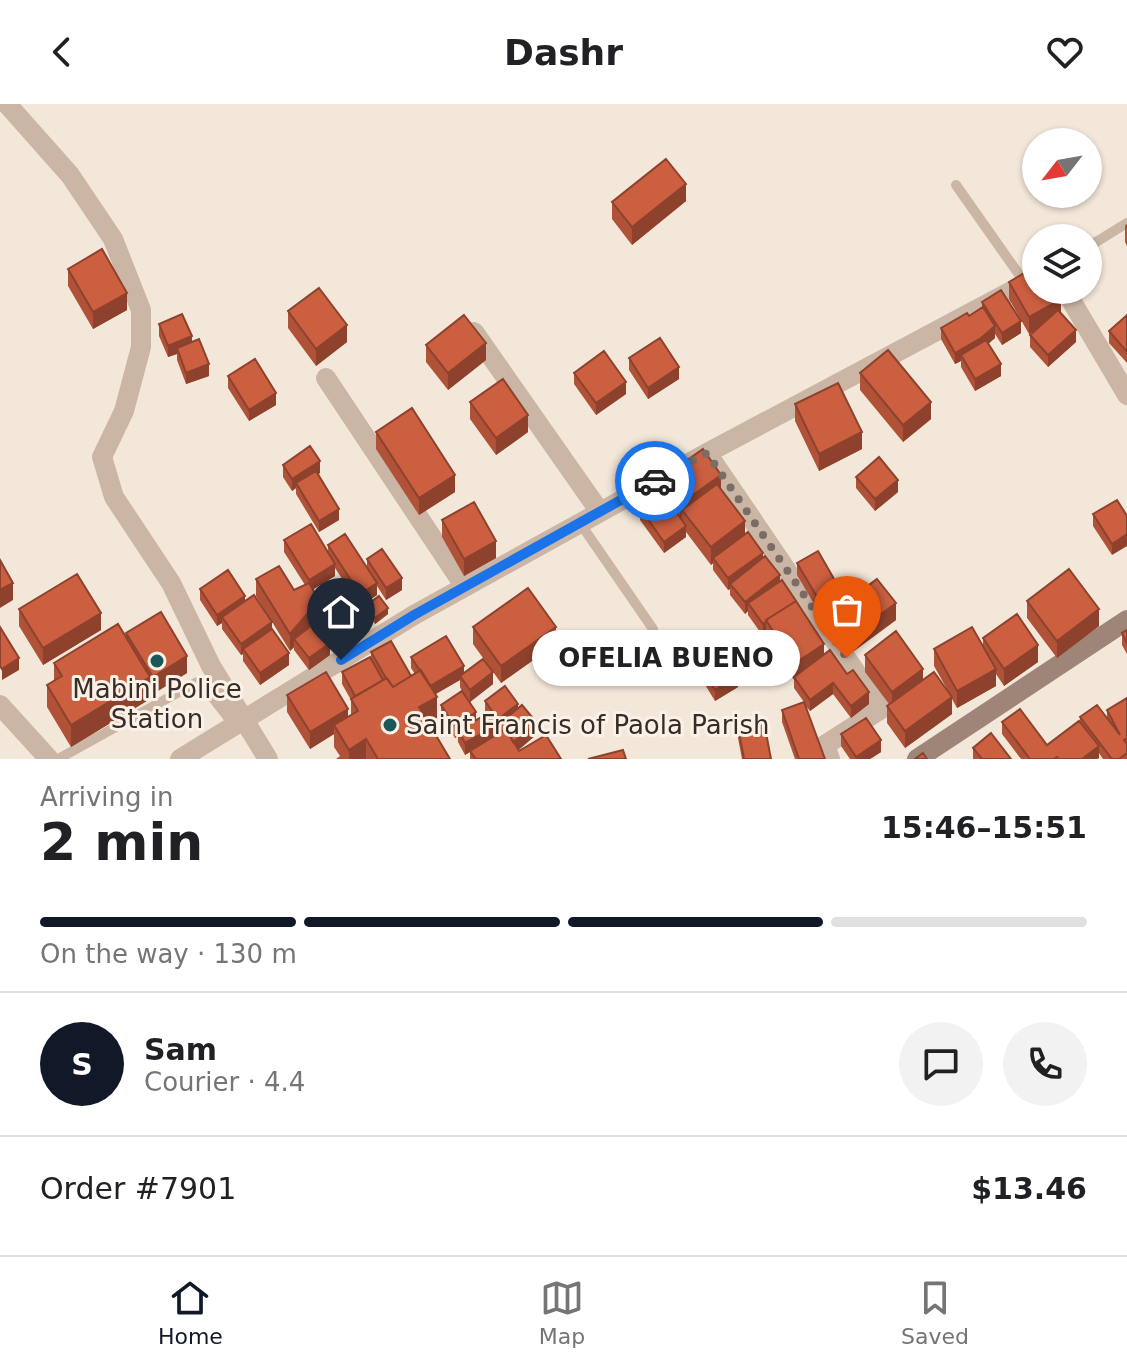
<!DOCTYPE html>
<meta charset="utf-8">
<style>
:root{--surface:#fff;--page:#f2f2f2;--text:#202124;--muted:#757577;--line:#e0e0e0;--accent:#111827}
body{margin:0;font-family:"DejaVu Sans",sans-serif;background:var(--page);color:var(--text);height:100vh;display:flex;flex-direction:column;font-size:30px;white-space:nowrap}
*{box-sizing:border-box;margin:0}
p{font-size:26px;color:var(--muted)}
.icon{flex:none;width:44px;height:44px;fill:none;stroke:currentColor;stroke-width:2;stroke-linecap:round;stroke-linejoin:round}
.map{position:relative;height:655px;overflow:hidden}
.sheet{display:flex;flex-direction:column;background:var(--surface);flex:1}
.sheet>*{flex:none}
.needle{width:52px;rotate:239deg}
.fabs{position:absolute;left:1022px;top:24px;display:grid;gap:16px}
.fabs a{display:grid;place-items:center;width:80px;height:80px;border-radius:50%;background:var(--surface);box-shadow:0 2px 6px #0004;font-size:40px}
.pin{position:absolute;display:grid;place-items:center;width:68px;height:68px;color:#fff;margin:-82px -34px;border-radius:50% 50% 50% 0;rotate:-45deg;box-shadow:0 0 8px #0007}
.pin .icon{rotate:45deg}
.courier{position:absolute;display:grid;place-items:center;width:80px;height:80px;margin:-40px;border:6px solid #1a73e8;border-radius:50%;background:#fff;color:#222;box-shadow:0 2px 10px #0007}
.bubble{position:absolute;height:56px;border-radius:28px;background:var(--surface);box-shadow:0 2px 6px #0004;font-size:26px;font-weight:800;line-height:56px;text-align:center}
.summary em{font-style:normal;font-weight:800}
.summary div{display:flex;flex-direction:column-reverse}
.summary{display:flex;align-items:center;justify-content:space-between;height:136px;padding:0 40px}
h1{font-size:52px;font-weight:800;line-height:60px}
.bar{display:grid;grid-template-columns:repeat(4,1fr);gap:12px 8px;align-content:center;height:96px;padding:0 40px}
.bar i{height:10px;border-radius:6px;background:var(--line)}
.bar .selected{background:var(--accent)}
.bar p{grid-column:span 4}
.line{display:flex;align-items:center;gap:20px;padding:0 40px;border-top:2px solid var(--line)}
.line div{flex:1}
.round{display:grid;place-items:center;flex:none;width:84px;height:84px;border-radius:42px;background:var(--page)}
header{display:flex;justify-content:space-between;align-items:center;height:104px;padding:0 40px;background:var(--surface);font-size:36px;font-weight:800}
.dock{display:flex;justify-content:space-around;align-items:center;height:112px;border-top:2px solid var(--line);background:var(--surface);font-size:22px;color:var(--muted)}
.dock a{display:grid;justify-items:center;gap:4px}
.dock .selected{color:var(--accent)}
.map>svg:first-child{display:block}
.lines{fill:none;stroke-linecap:round;stroke-linejoin:round}
.lane{stroke:#cbb6a6;stroke-width:10}
.street{stroke:#cbb6a6;stroke-width:20}
.secondary{stroke:#9f8577;stroke-width:20}
.wall{fill:#af5237;fill-rule:evenodd}
.shaded-wall{fill:#8e422d}
.building{fill:#cb5f40;stroke:#8e422d;stroke-width:2}
.done{stroke:#796d66;stroke-width:8;stroke-dasharray:0 14.4}
.route{stroke:#1a73e8;stroke-width:10}
.poi-dot{fill:#1b575a;stroke:#faf1e7;stroke-width:3}
.labels{text-anchor:middle;stroke-width:6;stroke-linejoin:round;paint-order:stroke}
.poi-label{font-size:26px;fill:#372c27;stroke:#faf1e7}
</style>
<header><svg class="icon" aria-label="back" viewBox="0 0 24 24"><path d="M15 5l-7 7 7 7"/></svg>Dashr<svg class="icon" aria-label="heart" viewBox="0 0 24 24"><path d="M12 20l-8-8c-3-5 5-10 8-4 3-6 11-1 8 4z"/></svg></header>
<div class="map">
<svg width="1127" height="655" viewBox="0 0 1127 655">
<rect width="100%" height="100%" fill="#f3e7da"/>
<g class="lines">
<path class="lane" d="M956,81L1025,179
M1088,143L1127,119
M580,419L653,525
M58,655L197,578L205,584L234,621"/>
<path class="street" d="M7,0L70,71L113,135L141,206V243L124,307L102,353L114,393L171,479L211,562L268,655
M1065,186L1127,291
M474,228L600,408
M326,274L465,483
M707,349L881,605L825,641L830,655
M0,601L49,655
M180,655L414,511L707,349L1036,174"/>
<path class="secondary" d="M917,655L1127,516"/>
</g>
<path class="wall" d="M686,97L632,141L612,115V98Z
M1127,120V142L1125,138V121Z
M68,165L127,206L93,225L68,182Z
M1009,178L1061,210L1076,238L1048,263L1030,243V231L1035,226L1029,230L1009,195Z
M982,198L1021,229L1002,241L995,230V234L988,240L1001,272L975,287L961,263V257L955,260L941,235V224L969,212L982,204Z
M288,207L347,238L316,262L288,224Z
M1127,211V259L1109,239V227Z
M159,220L192,238L209,272L186,280L177,256V250L168,253L159,232Z
M426,241L486,256L448,286L426,258Z
M629,254L679,275L648,295L629,266Z
M574,269L626,290L596,311L574,280Z
M860,269L931,315L903,338L860,286Z
M228,272L276,301L249,317L228,284Z
M470,298L528,328L496,351L470,315Z
M795,300L862,345L819,367L795,317Z
M376,328L455,388L419,411L376,345Z
M283,361L320,369L318,370L339,416L319,428L296,390V384L292,387L283,373Z
M856,373L898,388L875,407L856,384Z
M662,374L721,385L745,430L780,478L824,551L869,600L851,614L833,590L810,607L805,601L825,655H795L782,618V606L804,598L794,584V576L766,533V530L763,532L748,511V507L745,510L730,491V485L728,486L713,466V459L711,461L686,428V433L664,449L640,416V404L662,389Z
M1117,396L1112,451L1093,422V410Z
M442,416L496,454L464,472L442,433Z
M284,436L328,448V441L367,465V455L402,486L386,496L377,482V491L360,502L335,464V472L313,485L319,513L311,522L330,551L309,566L294,546V543L290,547L256,492V475L294,486L305,481L284,448Z
M797,459L846,498L896,516L854,547L836,523V514L826,520L797,471Z
M200,485L245,497L272,525L289,561L260,581L243,557V550L241,551L222,525V519L217,522L200,496Z
M1027,497L1099,522L1057,554L1027,514Z
M366,502L388,510L375,520L366,508Z
M19,505L101,526L43,561L19,522Z
M473,523L556,540L501,579L473,540Z
M1127,526V550L1122,541V529Z
M126,529L187,569L153,590L150,585V595L71,643L47,603V581L54,577V559L126,534Z
M983,534L1038,558L1004,582L996,570V582L957,604L952,595V610L905,644L887,619V602L889,600L865,568V551L947,585L934,562V545L983,542Z
M371,548L411,572L415,570L411,564V553L464,569L493,580L470,598L476,616L486,611L485,609V597L518,604L537,630L518,646L519,647L561,655H470V647L465,651L458,638V632L455,634L441,612V601L462,587L460,583V576L435,590L437,614L428,619L450,655H336L340,652L334,643V630L310,645L287,608V591L348,613L351,611V596L342,580V568L371,555ZM490,616L498,627V630L494,633Z
M696,554L738,583L715,597L696,566Z
M1127,594V655H1103L1099,649V654L1097,655H1021L1002,630V618L1047,641L1080,617V613L1107,614V606Z
M738,622L771,655H742L738,634Z
M841,630L881,648L870,655H850L841,642Z
M973,644L1011,655H973Z"/>
<path class="shaded-wall" d="M686,80V97L632,141V123Z
M127,189V206L93,225V208Z
M1061,195V212L1029,230V213Z
M1021,217V229L1002,241V229Z
M347,221V238L316,262V245Z
M995,222V234L981,246L961,251V257L955,260V249Z
M1076,226V238L1048,263V251Z
M192,232V244H177V250L168,253V242Z
M486,239V256L448,286V269Z
M209,260V272L186,280V269Z
M1001,260V272L975,287V275Z
M679,263V275L648,295V284Z
M626,278V290L596,311V299Z
M276,289V301L249,317V306Z
M931,298V315L903,338V321Z
M528,311V328L496,351V334Z
M862,328V345L819,367V350Z
M320,357V369L299,383L296,379V384L292,387V375Z
M455,371V388L419,411V394Z
M721,371V388L682,406V415L680,417V400Z
M898,376V388L875,407V395Z
M339,405V416L319,428V417Z
M745,417V435L713,454V459L711,461V443Z
M686,422V433L664,449V438Z
M1127,430V442L1112,451V440Z
M496,437V454L464,472V455Z
M763,449V461L730,480V485L728,486V474Z
M335,460V472L309,488V476Z
M780,471V483L748,499V507L745,510V498Z
M402,474V486L386,496V484Z
M13,479V496L0,504V486Z
M377,479V491L360,502V490Z
M245,492V504L222,513V519L217,522V511Z
M319,496V513L297,539L294,535V543L290,547V530Z
M846,496V508L836,506V514L826,520V508Z
M896,499V516L854,547V530Z
M388,504V510L375,520V514Z
M1099,505V522L1057,554V537Z
M101,509V526L43,561V544Z
M272,518V529L243,545V550L241,551V540Z
M766,518V530L763,532V520Z
M556,523V540L501,579V562Z
M330,539V551L309,566V554Z
M824,540V557L794,574V560Z
M1038,541V558L1004,582V565Z
M289,549V561L260,581V569Z
M187,552V569L153,590V573Z
M19,554V566L2,576V565Z
M464,562V574L460,572V576L429,594V582Z
M923,565V582L892,605V588Z
M996,565V582L957,604V587Z
M493,568V580L470,598V586Z
M738,571V583L715,597V586Z
M150,573V595L71,643V621Z
M833,579V590L810,607V596Z
M869,588V600L851,614V602Z
M437,593V614L419,625V603Z
M952,593V610L905,644V627Z
M518,600V612L498,621V627V615Z
M348,605V622L334,621V630L310,645V628Z
M476,608V620L458,626V632L455,634V622Z
M537,619V630L513,651V639Z
M494,623V634L465,651V639Z
M366,635V655H349V646Z
M881,636V648L870,655H856V653Z
M1099,642V654L1097,655H1082Z"/>
<path class="building" d="M666,55L686,80L632,123L612,98Z
M102,145L127,189L93,208L68,165Z
M1036,162V186H1056L1061,195L1029,213L1009,178Z
M319,184L347,221L316,245L288,207Z
M1001,186L1021,217L1002,229L982,198Z
M983,203L995,222L981,234L955,249L941,224L967,209L969,212Z
M1058,206L1076,226L1048,251L1030,231Z
M182,210L192,232L168,242L159,220Z
M464,211L486,239L448,269L426,241Z
M1127,211V248L1109,227Z
M660,234L679,263L648,284L629,254Z
M199,235L209,260L186,269L177,244Z
M986,236L1001,260L975,275L961,251Z
M888,246L931,298L903,321L860,269Z
M604,247L626,278L596,299L574,269Z
M255,255L276,289L249,306L228,272Z
M503,275L528,311L496,334L470,298Z
M838,279L862,328L819,350L795,300Z
M412,304L455,371L419,394L376,328Z
M310,342L320,357L292,375L283,361Z
M703,345L721,371L680,400L662,374Z
M879,353L898,376L875,395L856,373Z
M316,367L339,405L319,417L296,379Z
M717,380L745,417L711,443L682,406Z
M662,388L686,422L664,438L640,404Z
M1117,396L1127,412V430L1112,440L1093,410Z
M474,398L496,437L464,455L442,416Z
M311,420L335,460L309,476L284,436Z
M748,428L763,449L728,474L713,454Z
M345,430L377,479L360,490L328,441Z
M382,445L402,474L386,484L367,455Z
M818,447L846,496L826,508L797,459Z
M765,452L780,471L745,498L730,480Z
M0,456L13,479L0,486Z
M279,462L294,486L309,479L319,496L290,530L256,475Z
M1069,465L1099,505L1057,537L1027,497Z
M228,466L245,492L217,511L200,485Z
M77,470L101,509L43,544L19,505Z
M877,475L896,499L854,530L836,506Z
M782,476L796,497L766,516L767,517L763,520L748,499Z
M528,484L556,523L501,562L473,523Z
M254,491L272,518L241,540L222,513Z
M379,492L388,504L375,514L366,502Z
M796,497L824,540L794,560L766,516Z
M161,508L187,552L153,573L126,529Z
M1017,510L1038,541L1004,565L983,534Z
M315,519L330,539L309,554L294,535Z
M118,520L150,573L71,621L47,581L62,572L54,559Z
M0,523L19,554L2,565L0,562Z
M972,523L996,565L957,587L934,545Z
M272,525L289,549L260,569L243,545Z
M1127,526V539L1122,529Z
M896,527L923,565L892,588L865,551Z
M446,532L464,562L430,582L411,553Z
M391,537L411,572L393,583L386,574L371,548Z
M719,539L738,571L715,586L696,554Z
M830,546L847,570L853,566L869,588L851,602L833,579L810,596L794,573Z
M370,553L383,576L355,592L342,568Z
M483,555L493,568L470,586L460,572Z
M421,566L437,593L419,603L450,655H378L366,635L349,646L334,621L358,607L351,595L387,574L393,583Z
M326,568L348,605L310,628L287,591Z
M934,568L952,593L905,627L887,602Z
M505,582L518,600L498,615L485,597Z
M462,587L476,608L455,622L441,601Z
M1127,594V634L1124,636L1127,640V649L1119,655H1112L1080,613L1097,601L1120,631L1107,606Z
M804,598L825,655H799L782,606Z
M522,601L537,619L513,638L506,625L503,627L498,621Z
M1020,605L1047,641L1079,617L1099,642L1082,655H1059L1057,653L1054,655H1030L1002,618Z
M487,610L494,623L465,639L458,626Z
M866,614L881,636L856,653L841,630Z
M764,618L771,655H744L738,622Z
M506,625L519,647L546,631L561,655H476L470,647Z
M991,629L1011,655H982L973,644Z
M623,646L626,655H588Z
M923,649L927,655H915Z"/>
<g class="lines">
<path class="done" d="M655,377L707,349L847,554"/>
<path class="route" d="M341,556L414,511L655,377"/>
</g>
<g class="poi-dot">
<circle cx="157" cy="557" r="8"/>
<circle cx="390" cy="621" r="8"/>
</g>
<g class="labels">
<g class="poi-label">
<text x="157" y="594">Mabini Police<tspan x="157" dy="30">Station</tspan></text>
<text x="406" y="630" text-anchor="start">Saint Francis of Paola Parish</text>
</g>
</g>
</svg>
<div class="fabs">
<a><svg class="needle" viewBox="-14 -14 28 28"><path d="M0-13l5 13h-10z" fill="#e53935"/><path d="M0 13l5-13h-10z" fill="#757577"/></svg></a>
<a><svg class="icon" aria-label="layers" viewBox="0 0 24 24"><path d="M12 4l9 5-9 5-9-5zM3 14l9 5 9-5"/></svg></a>
</div>
<div class="pin" style="left:847px;top:554px;background:#ea580c"><svg class="icon" aria-label="bag" viewBox="0 0 24 24"><path d="M5 8h14l-1 12H6zM9 8a3 3 0 0 1 6 0"/></svg></div>
<div class="pin" style="left:341px;top:556px;background:#1f2937"><svg class="icon" aria-label="home" viewBox="0 0 24 24"><path d="M3 11l9-7 9 7M6 9v11h12V9"/></svg></div>
<div class="courier" style="left:655px;top:377px"><svg class="icon" aria-label="car" viewBox="0 0 24 24"><path d="M5 17H2v-5l4-1 3-4h7l3 4 3 1v5h-3M9 17h6M6 11h13"/><circle cx="7" cy="17" r="2"/><circle cx="17" cy="17" r="2"/></svg></div>
<div class="bubble" style="left:532px;top:526px;width:268px">OFELIA BUENO</div>
</div>
<section class="sheet">
<div class="summary"><div><h1>2 min</h1><p>Arriving in</p></div><em>15:46–15:51</em></div>
<div class="bar"><i class="selected"></i><i class="selected"></i><i class="selected"></i><i></i><p>On the way · 130 m</p></div>
<div class="line" style="height:144px"><b class="round" style="background:var(--accent);color:#fff">S</b><div><b>Sam</b><p>Courier · 4.4</p></div><a class="round"><svg class="icon" aria-label="chat" viewBox="0 0 24 24"><path d="M4 5h16v11H9l-5 4z"/></svg></a><a class="round"><svg class="icon" aria-label="phone" viewBox="0 0 24 24"><path d="M5 4h4l2 5-3 2q2 4 5 5l2-3 5 2v4C11 20 4 13 5 4z"/></svg></a></div>
<div class="line" style="height:104px"><div>Order #7901</div><b>$13.46</b></div>
</section>
<nav class="dock">
<a class="selected"><svg class="icon" aria-label="home" viewBox="0 0 24 24"><path d="M3 11l9-7 9 7M6 9v11h12V9"/></svg>Home</a>
<a><svg class="icon" aria-label="map" viewBox="0 0 24 24"><path d="M3 6l6-2 6 2 6-2v14l-6 2-6-2-6 2zM9 4v14M15 6v14"/></svg>Map</a>
<a><svg class="icon" aria-label="saved" viewBox="0 0 24 24"><path d="M7 4h10v16l-5-4-5 4z"/></svg>Saved</a>
</nav>
